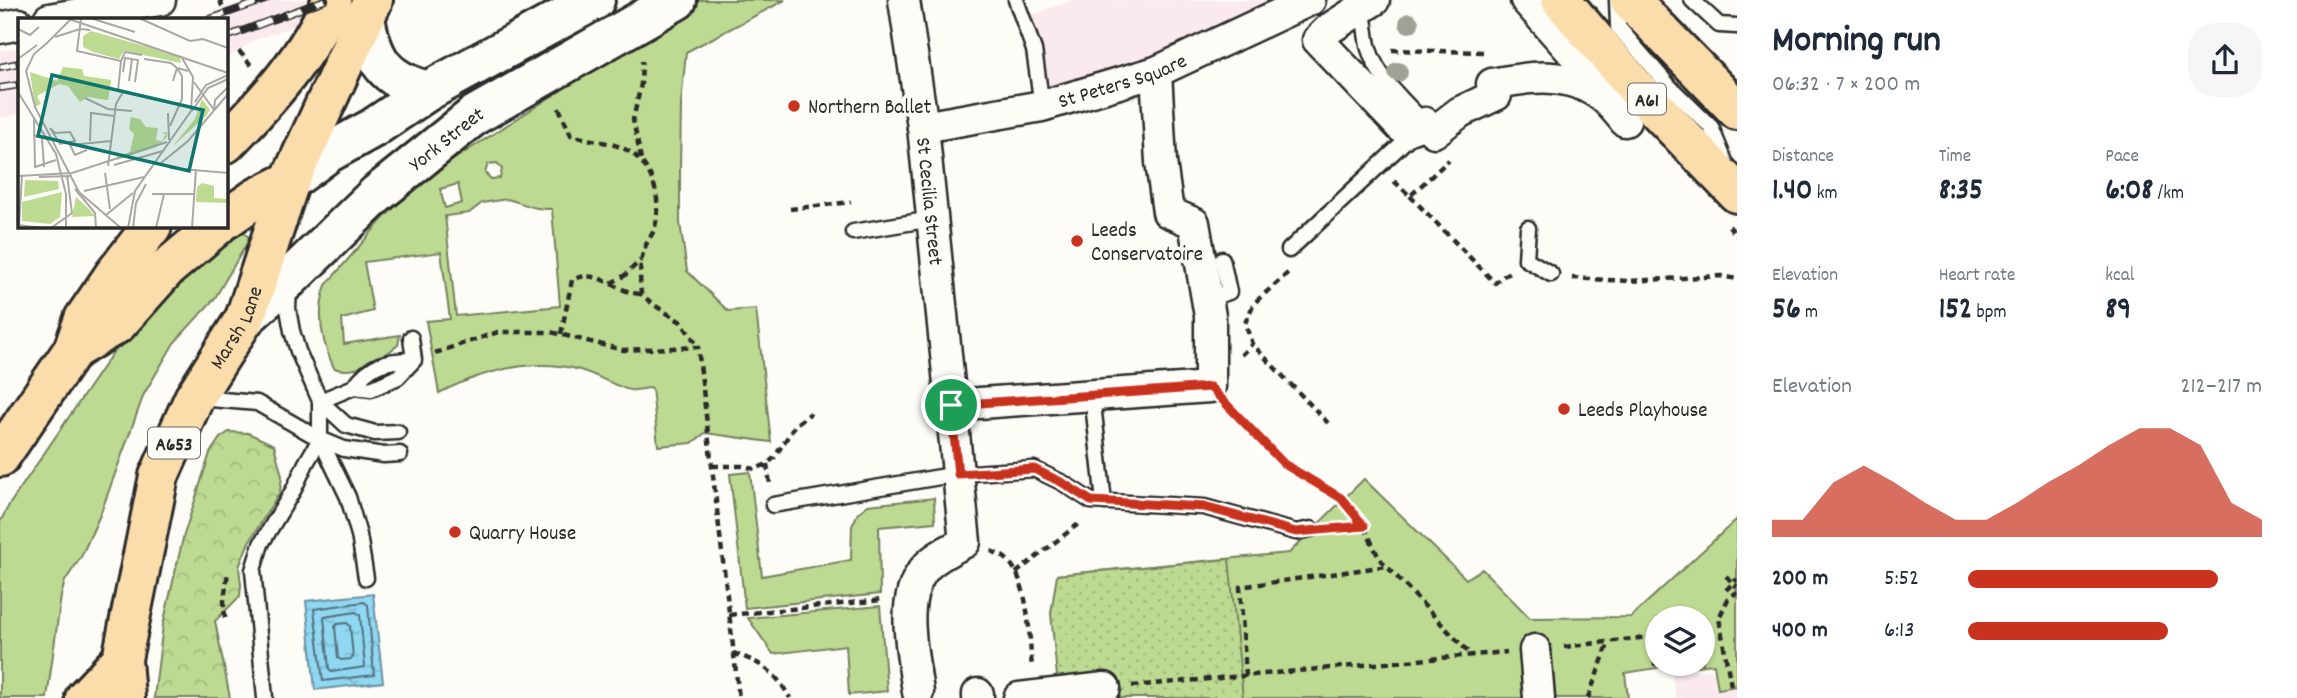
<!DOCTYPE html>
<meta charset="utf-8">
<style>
:root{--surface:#fff;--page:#f6f6f7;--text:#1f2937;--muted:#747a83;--accent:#c8321e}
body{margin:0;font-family:Dekko,sans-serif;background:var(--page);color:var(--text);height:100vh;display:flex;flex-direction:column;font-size:26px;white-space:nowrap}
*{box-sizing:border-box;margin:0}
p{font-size:23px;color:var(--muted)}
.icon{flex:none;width:38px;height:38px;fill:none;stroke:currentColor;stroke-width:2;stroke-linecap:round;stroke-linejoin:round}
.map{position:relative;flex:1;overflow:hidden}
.panel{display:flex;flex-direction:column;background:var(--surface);width:560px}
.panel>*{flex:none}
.fabs{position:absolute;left:1645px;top:606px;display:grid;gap:14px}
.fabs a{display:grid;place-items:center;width:70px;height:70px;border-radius:50%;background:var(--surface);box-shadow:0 2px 5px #0004;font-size:35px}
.pin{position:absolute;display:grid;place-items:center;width:60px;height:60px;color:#fff;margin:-30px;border:4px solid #fff;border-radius:50%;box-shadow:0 2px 7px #0007}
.round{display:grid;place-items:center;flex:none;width:74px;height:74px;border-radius:28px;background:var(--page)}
.overview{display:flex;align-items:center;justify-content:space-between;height:119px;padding:0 35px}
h1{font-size:38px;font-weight:700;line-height:52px}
.metrics{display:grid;grid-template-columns:repeat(3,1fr);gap:10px;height:119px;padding:7px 35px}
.metrics div{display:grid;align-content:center}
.metrics b{font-size:30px;font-weight:700}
.metrics small{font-size:19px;font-weight:400}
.metrics p{font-size:19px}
.chart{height:196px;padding:14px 35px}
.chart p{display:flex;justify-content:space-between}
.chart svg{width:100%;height:126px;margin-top:7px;fill:var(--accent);opacity:.7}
ul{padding:0 35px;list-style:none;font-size:23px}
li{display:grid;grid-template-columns:112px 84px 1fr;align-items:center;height:52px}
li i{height:18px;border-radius:9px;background:var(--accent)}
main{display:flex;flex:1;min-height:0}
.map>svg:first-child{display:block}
.built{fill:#fae9ed}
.green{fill:#bdda92;stroke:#74825e;stroke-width:2;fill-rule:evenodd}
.forest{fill:url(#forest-crowns);stroke:#74825e;stroke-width:2}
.garden{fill:url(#garden-dots);stroke:#74825e;stroke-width:2}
.water{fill:url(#water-ripples);stroke:#6892a2;stroke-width:2}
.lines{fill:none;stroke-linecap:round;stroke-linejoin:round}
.shore{stroke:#53707b;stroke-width:2}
.lane-casing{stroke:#2b2b2b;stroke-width:19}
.street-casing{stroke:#2b2b2b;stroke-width:35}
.secondary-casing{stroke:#2b2b2b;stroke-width:44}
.highway-casing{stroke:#2b2b2b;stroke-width:44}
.path{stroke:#2b2b2b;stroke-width:4.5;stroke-dasharray:7 5;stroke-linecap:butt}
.lane{stroke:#fdfcf7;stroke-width:14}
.street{stroke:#fdfcf7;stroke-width:30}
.secondary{stroke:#fdfcf7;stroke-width:38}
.highway{stroke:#fbddab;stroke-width:38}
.rail-casing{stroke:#2b2b2b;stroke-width:8}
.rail{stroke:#fdfcf7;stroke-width:5;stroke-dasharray:16;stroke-linecap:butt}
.tree{fill:#9ea195}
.route-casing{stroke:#fff;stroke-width:14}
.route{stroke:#c8321e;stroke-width:9}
.poi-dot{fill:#c8321e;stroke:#fdfcf7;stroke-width:2.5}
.labels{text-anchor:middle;stroke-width:7;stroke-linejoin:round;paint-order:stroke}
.shield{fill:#fdfcf7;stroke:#6a6a68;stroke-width:2}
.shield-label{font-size:19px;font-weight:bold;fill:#2b2b2b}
.street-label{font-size:21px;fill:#2b2b2b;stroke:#fdfcf7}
.poi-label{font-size:21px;fill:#2b2b2b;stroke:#fdfcf7;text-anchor:start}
.inset-road{fill:none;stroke:#a9a8a5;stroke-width:2}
.view{fill:#0f766e;fill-opacity:0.15;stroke:#0f766e;stroke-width:3.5}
.inset-edge{fill:none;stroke:#2b2b2b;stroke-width:3.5}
</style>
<main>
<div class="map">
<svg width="1737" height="698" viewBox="0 0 1737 698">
<defs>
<pattern id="forest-crowns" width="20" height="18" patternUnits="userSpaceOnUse" patternTransform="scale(1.75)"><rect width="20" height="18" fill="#bdda92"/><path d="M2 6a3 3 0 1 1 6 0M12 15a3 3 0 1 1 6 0" fill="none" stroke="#a3bb7e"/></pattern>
<pattern id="garden-dots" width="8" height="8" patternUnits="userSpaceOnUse" patternTransform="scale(1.75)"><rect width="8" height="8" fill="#bdda92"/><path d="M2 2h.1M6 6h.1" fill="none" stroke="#a3bb7e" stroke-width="1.8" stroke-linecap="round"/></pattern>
<pattern id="water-ripples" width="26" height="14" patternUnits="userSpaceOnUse" patternTransform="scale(1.75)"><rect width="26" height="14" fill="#90d7f2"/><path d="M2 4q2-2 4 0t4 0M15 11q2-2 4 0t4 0" fill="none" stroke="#7cb9d0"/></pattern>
</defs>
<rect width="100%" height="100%" fill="#fdfcf7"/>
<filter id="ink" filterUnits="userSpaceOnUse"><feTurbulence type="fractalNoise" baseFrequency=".0143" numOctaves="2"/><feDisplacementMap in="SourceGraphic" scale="14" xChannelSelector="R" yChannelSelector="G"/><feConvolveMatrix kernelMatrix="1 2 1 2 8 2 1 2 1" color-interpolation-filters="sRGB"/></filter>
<g filter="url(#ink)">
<path class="built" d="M 250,0 L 365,0 L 254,40 L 226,59 L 226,19 L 192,19 Z
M 1073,0 L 1283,0 L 1164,56 L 1056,92 L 1049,83 L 1029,16 Z
M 17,48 L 19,114 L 0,118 L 0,51 Z
M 1737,669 L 1737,698 L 1676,698 L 1671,672 Z"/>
<path class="green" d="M 682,0 L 785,0 L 686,52 L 681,104 L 680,170 L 680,223 L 687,271 L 728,311 L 756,309 L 771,442 L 705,433 L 692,443 L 658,446 L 652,388 C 645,388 637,391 630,390 C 619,388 595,374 580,370 C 532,357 481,372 439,393 L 426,321 L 450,319 L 441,252 L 364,262 L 373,311 L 342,319 L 344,344 L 400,335 L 398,345 C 382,358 355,376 334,368 C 321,341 316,314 326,285 L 380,222 L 420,181 L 560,91 L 647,20 ZM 497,163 L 502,169 L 500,178 L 491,179 L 485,173 L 488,164 ZM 458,184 L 462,203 L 445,208 L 440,189 ZM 507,199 C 527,204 529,209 552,209 L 560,306 L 456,316 L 445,216 L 469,213 L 482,203 Z
M 236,227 L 250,238 L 215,298 L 174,343 L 144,394 L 100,515 L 81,557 L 65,581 L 61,596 L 47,698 L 0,698 L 0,522 L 9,505 L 135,320 Z
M 750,472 L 762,576 L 851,560 L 852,526 L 858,513 L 868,505 L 934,498 L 935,522 L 879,527 L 880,594 L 745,608 L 730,474 Z
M 1364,479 L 1466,579 L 1482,569 L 1530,618 L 1631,617 L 1737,519 L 1737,686 L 1718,689 L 1714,664 L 1697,666 L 1696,663 L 1703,663 L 1703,618 L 1657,618 L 1657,663 L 1662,663 L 1663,667 L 1625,673 L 1628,698 L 1068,698 L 1057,575 L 1289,553 Z
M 880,606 L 887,691 L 849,695 L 846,645 L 773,654 L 748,618 Z"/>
<path class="forest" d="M 229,432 L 248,433 L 274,445 L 282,476 L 280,492 L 249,542 L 239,567 L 241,585 L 240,596 L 215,621 L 230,698 L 154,698 L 163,625 L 183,538 L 210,453 L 220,438 Z"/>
<path class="garden" d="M 1229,559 L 1243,698 L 1059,698 L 1051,613 L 1057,575 Z"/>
<path class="water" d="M 373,594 L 383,682 L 315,690 L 306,601 Z"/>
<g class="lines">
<path class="shore" d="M 364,602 L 368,605 L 374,675 L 323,681 L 314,609 Z
M 356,612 L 360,615 L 365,667 L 331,672 L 329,669 L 324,617 Z
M 347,623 L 350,626 L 353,657 L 351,659 L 341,660 L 338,658 L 335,627 L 337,624 Z"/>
<g class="lane-casing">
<path id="lane" d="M 1016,0 L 1034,50 L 1042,106
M 1617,0 L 1618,27 L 1670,87 L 1711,127 L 1726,164
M 1692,0 L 1719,25 L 1737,26
M 1361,7 C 1366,21 1365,35 1369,49 C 1377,77 1405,103 1425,123
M 1528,228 L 1526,259 L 1551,274
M 853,232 L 932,219
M 1289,250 L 1416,131
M 289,287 L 288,309 L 292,331 L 298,351 L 320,401 L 320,439 L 348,497 L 359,535 L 366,578
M 1207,299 L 1229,292 L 1222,259
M 411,338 L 414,360
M 354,387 C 370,364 386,360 414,360 L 398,377 L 371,389 L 354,387 L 320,401 L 346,425 L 375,433 L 398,432
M 1092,395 L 1104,502
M 199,398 L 257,403 L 320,439 L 344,449 L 384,455 L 400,454
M 773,505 L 958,474 L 1034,469 L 1063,483 L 1091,501 L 1204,507 L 1296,532 L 1311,529
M 265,698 L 253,570 L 261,544 L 294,489 L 306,463 L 320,439"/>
</g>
<g class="street-casing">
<g id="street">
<path id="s1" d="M 904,0 L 923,127 L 965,542 C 952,549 938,555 928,565 C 897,596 913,653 918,692"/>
<path d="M 1374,0 L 1329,29 L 1318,40 L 1401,127 L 1409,129 L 1425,123 L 1434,132 L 1460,112 L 1496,95 L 1492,84 C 1531,76 1569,71 1603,97 C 1611,103 1618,113 1625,121 L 1627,108 L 1618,91 L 1573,53 L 1526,0"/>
<path d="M 49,19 L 160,0"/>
<path d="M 0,28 L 19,24"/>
<path id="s2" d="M 923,127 L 1042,106 L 1156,72 L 1310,0"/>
<path d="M 951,405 L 1210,387 L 1210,316 L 1194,223 L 1168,212 L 1161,162 L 1156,72"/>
<path d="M 1535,650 L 1539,698"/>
<path d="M 978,694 L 978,698"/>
<path d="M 1019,698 L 1105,688"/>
</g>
</g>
<g class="secondary-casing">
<g id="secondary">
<path d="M 365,17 C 372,60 385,80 428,91"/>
<path d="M 290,181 L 328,153 L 373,128 L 428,91 L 595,0"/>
<path id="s3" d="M 245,318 L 290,278 L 377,194 L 475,115 L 677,0"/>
</g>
</g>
<g class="highway-casing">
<g id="highway">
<path d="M 1561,0 L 1637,89 L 1737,193"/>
<path d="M 1630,0 L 1737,110"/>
<path d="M 226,143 C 267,101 309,55 332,0"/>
<path d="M 226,219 L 256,198 L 290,181"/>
<path d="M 73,350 L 117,324 L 166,269 L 217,226"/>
<path d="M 0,457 L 73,350 L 84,319 L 114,275 L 152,226"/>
<path d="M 85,698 L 122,659"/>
<path id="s4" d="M 125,698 L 122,659 L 159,476 L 194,398 L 245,318 L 290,181 L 373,0"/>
</g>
</g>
<path class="path" d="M 220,0 L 223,9
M 1392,50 L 1488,52
M 239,51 L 252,66
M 559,108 L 571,135 C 587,140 605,141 620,147 C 652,159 664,199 654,230 C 651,237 646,243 644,250 C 639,265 640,279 641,294 L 654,305 L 681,322 L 698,346
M 641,159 L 633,120 L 641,84 L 642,61
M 1394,181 L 1410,196 L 1449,160
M 1410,196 L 1495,283 L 1509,272
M 790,209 L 851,202
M 1729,226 L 1737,236
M 1288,273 L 1254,303 L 1245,323 L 1252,344 L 1330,425
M 1572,278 L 1628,281 L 1721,276 L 1737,279
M 611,283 L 624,276 L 641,260
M 561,334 L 572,280 C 598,267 616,293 641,294
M 435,353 L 498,332 L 551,332 L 623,350 L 698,347 L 739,698
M 1241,355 L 1252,344
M 1232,408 L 1284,464 L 1341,498 L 1364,526 L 1379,558 L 1471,655
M 767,464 L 770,484
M 712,466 L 742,466 L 755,469 L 767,464 L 774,458 L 796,424 L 811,413
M 1333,528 L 1363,526
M 991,551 C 995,553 1002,555 1005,558 C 1030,578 1029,638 1032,668
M 1016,573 L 1077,525 L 1080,520
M 1726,576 L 1737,587
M 1726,590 L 1737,579
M 729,615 L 882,600
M 225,618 L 224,600 L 228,572
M 1651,637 L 1655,664 L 1667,663
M 1564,647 L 1657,636
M 733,653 C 762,663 775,671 790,698
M 1246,676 L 1240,587 L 1387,566
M 1132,686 L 1507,652
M 1731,686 L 1719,618 L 1728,599 L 1737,592
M 1588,698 L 1609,642"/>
<use href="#lane" class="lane"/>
<use href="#street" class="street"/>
<use href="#secondary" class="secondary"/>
<use href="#highway" class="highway"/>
<g class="rail-casing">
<path id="rail" d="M 210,19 L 265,0
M 226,37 L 325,0
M 0,67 L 19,63
M 0,88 L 19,85"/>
</g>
<use href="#rail" class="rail"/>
</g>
<g class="tree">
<circle cx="1409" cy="23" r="10"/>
<circle cx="1398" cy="72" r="10"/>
</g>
</g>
<g class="lines" filter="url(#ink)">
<g class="route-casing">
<path id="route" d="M 1210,387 L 1284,464 L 1341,498 L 1364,526 L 1296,532 L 1204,507 L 1091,501 L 1063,483 L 1034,469 L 958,474 L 951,405 Z"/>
</g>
<use href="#route" class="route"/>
</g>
<g class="poi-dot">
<circle cx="794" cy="106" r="7"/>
<circle cx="1077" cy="241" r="7"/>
<circle cx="1564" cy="409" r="7"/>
<circle cx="455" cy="532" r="7"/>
</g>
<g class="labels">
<g class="shield">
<rect x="1628" y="83.5" width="38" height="31" rx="5"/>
<rect x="148" y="427.5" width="52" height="31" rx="5"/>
</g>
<g class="shield-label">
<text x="1647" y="106">A61</text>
<text x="174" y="450">A653</text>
</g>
<g class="street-label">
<text dy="7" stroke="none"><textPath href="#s2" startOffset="205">St Peters Square</textPath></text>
<text dy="7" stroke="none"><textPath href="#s3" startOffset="270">York Street</textPath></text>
<text dy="7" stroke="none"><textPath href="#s1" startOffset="203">St Cecilia Street</textPath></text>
<text dy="7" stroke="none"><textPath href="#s4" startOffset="394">Marsh Lane</textPath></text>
</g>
<g class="poi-label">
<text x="808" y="113">Northern Ballet</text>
<text x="1091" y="236">Leeds<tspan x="1091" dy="24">Conservatoire</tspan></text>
<text x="1578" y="416">Leeds Playhouse</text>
<text x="469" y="539">Quarry House</text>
</g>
</g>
<g transform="translate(18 18)">
<rect width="210" height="210" fill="#fdfcf7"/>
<path d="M 45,49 L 64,51 L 66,58 L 93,62 L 90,82 L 70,79 L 62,84 L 50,68 L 41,66 L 19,78 L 23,86 L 17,89 L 12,54 L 39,63 ZM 184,81 L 192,92 L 188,98 L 155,128 L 177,101 ZM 113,99 L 122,101 L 128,109 L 140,110 L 138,122 L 144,123 L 148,116 L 143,115 L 149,114 L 149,119 L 138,129 L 99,142 L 99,138 L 112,134 L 116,116 L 111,111 ZM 7,162 L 40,163 L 41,171 L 6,179 ZM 184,165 L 196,168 L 196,180 L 210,181 L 210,185 L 178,184 L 179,169 ZM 44,174 L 42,199 L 32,206 L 4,203 L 4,184 ZM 58,179 L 70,190 L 77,198 L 54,199 Z" fill="#bdda92"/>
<path d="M 73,13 L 162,38 L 163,45 L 106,33 L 101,41 L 75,34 L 65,29 L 65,18 Z" fill="#bdda92"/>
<path d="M 78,60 L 93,62 L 90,82 L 75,80 Z" fill="#bdda92"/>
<path class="inset-road" d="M 48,0 L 210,55M 63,0 L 59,33 L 103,43 L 100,73M 72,0 L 117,14M 121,0 L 172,23 L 185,21 L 210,30M 0,11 L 12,17 L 21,9M 37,19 L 62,11 L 72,12M 29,25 L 16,36 L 8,53 L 17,89 L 61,174 L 103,210M 28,26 L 54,0M 0,41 L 19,27M 126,41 L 153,45 L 159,50 L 155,63M 103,43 L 107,34 L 124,37M 105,54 L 107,40 L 120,42 L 117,64M 111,63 L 114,41M 176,64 L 196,92M 0,74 L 38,136 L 48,176 L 48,210M 67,80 L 90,91 L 114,93M 177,84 L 188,67 L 210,57M 196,92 L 197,82 L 210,69M 174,93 L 190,70 L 210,61M 150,95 L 151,122M 16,101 L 17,149 L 38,142M 152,108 L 164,81 L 164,58 L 159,50 L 170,53M 32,110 L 37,115 L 52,114 L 57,123 L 42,126 ZM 15,117 L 24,120 L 26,149M 72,123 L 73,95 L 96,98M 52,127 L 93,123M 52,127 L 57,137 L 69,132M 143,145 L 170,123 L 210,76M 96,147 L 145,133M 90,148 L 98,86 L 105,74M 152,150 L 210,155M 87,155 L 92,191M 0,158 L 54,155 L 149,124M 21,159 L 54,158M 57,171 L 77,195 L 78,210M 66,173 L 126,159M 134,176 L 176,176M 88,197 L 115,175M 0,207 L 25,210M 1,207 L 4,158M 33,210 L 54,195 L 49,157M 110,210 L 117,173 L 173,93 L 175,59 L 163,38M 115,210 L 118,185 L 128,166M 138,210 L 146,176M 174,210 L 178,151"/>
<path class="view" d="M 34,57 L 185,92 L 171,153 L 20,118 Z"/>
<rect width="210" height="210" class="inset-edge"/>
</g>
</svg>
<div class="fabs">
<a><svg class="icon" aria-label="layers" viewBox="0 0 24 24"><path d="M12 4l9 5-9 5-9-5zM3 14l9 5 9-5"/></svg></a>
</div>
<div class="pin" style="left:951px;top:405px;background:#1e9e55"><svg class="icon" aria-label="arrive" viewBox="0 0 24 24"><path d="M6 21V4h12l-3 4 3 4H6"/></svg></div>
</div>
<section class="panel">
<div class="overview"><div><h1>Morning run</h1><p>06:32 · 7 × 200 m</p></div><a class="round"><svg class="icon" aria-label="share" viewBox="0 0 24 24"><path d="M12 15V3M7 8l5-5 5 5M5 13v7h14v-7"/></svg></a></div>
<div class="metrics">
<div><p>Distance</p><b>1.40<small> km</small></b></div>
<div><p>Time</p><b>8:35</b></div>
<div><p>Pace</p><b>6:08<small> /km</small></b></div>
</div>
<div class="metrics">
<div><p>Elevation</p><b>56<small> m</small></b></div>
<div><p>Heart rate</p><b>152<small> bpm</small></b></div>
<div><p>kcal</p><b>89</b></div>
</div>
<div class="chart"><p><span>Elevation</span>212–217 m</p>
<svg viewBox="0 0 160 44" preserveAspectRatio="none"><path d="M0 44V38L10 38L20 25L30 19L40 25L50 32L60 38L70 38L80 32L90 25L100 19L110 12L120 6L130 6L140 12L150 32L160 38V44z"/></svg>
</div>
<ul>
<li><b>200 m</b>5:52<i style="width:85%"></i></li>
<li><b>400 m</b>6:13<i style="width:68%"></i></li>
</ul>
</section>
</main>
